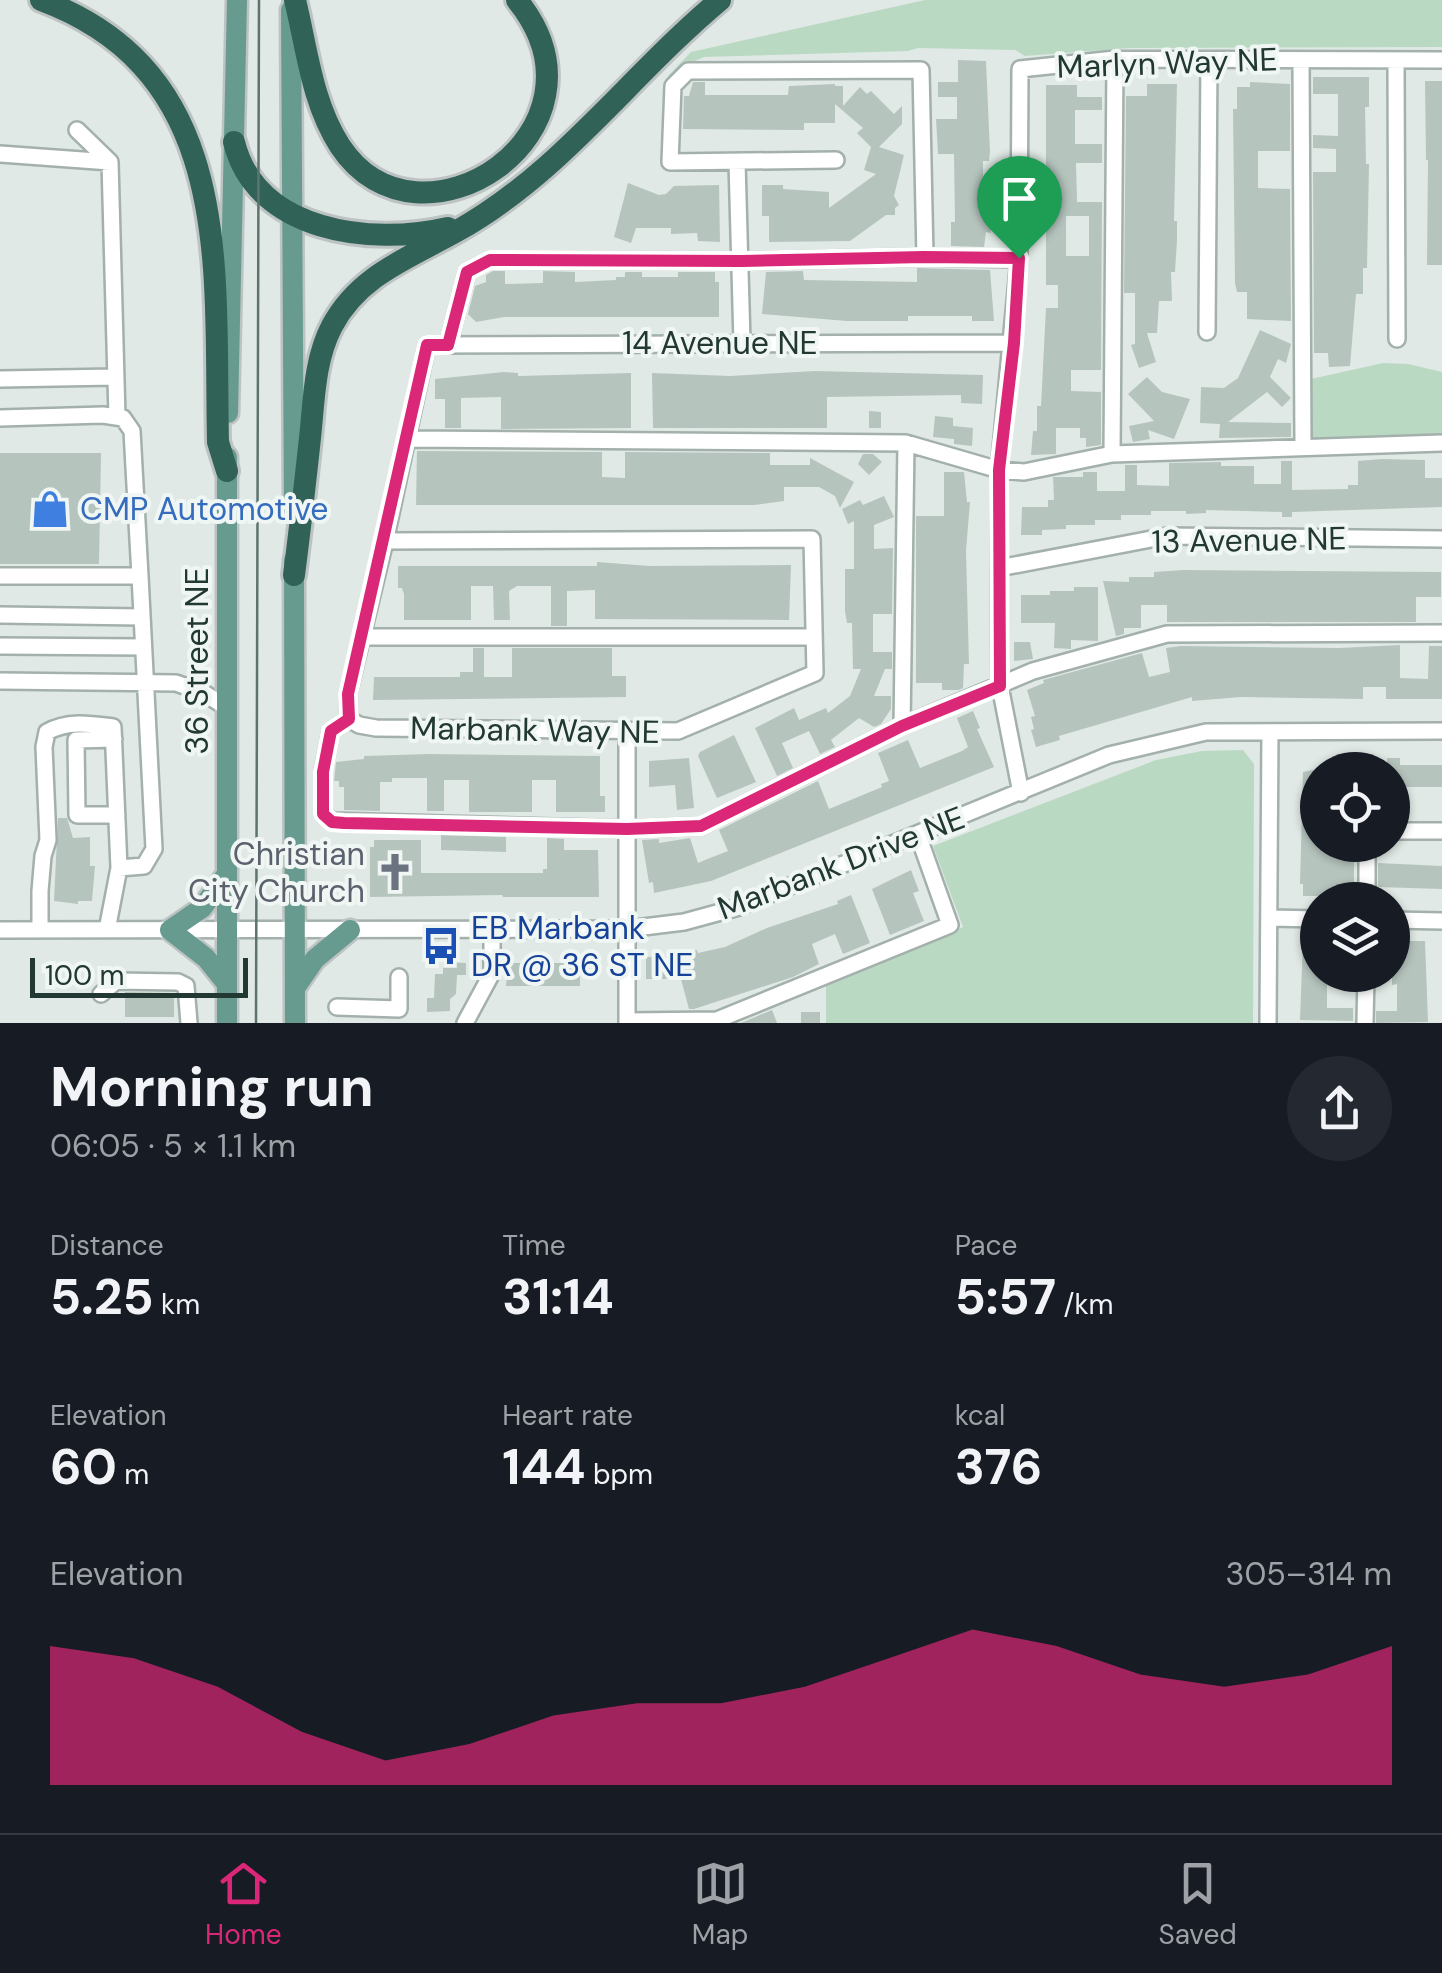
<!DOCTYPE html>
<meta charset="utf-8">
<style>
:root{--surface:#171b24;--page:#242831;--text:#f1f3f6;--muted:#9ea1a6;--line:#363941;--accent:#db2777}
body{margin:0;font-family:"DM Sans",sans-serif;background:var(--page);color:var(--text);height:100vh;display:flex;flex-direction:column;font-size:38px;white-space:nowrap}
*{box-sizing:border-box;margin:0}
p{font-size:32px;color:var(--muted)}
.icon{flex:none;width:55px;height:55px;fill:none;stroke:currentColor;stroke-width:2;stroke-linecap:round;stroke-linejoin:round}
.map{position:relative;height:1023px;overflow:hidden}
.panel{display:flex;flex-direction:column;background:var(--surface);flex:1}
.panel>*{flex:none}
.fabs{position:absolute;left:1300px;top:752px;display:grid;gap:20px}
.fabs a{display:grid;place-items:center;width:110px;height:110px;border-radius:50%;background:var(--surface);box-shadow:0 2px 8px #0004;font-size:50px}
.scale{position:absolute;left:30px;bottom:25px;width:218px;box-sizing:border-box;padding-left:10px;border:5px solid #223833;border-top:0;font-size:28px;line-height:35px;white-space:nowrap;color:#223833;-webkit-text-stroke:8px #f0f6f3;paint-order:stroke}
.pin{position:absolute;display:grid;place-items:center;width:85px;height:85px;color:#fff;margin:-102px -42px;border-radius:50% 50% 50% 0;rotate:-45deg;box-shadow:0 0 10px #0007}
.pin .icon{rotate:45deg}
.round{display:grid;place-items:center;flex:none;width:105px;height:105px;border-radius:52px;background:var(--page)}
.summary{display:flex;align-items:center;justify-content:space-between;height:170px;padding:0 50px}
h1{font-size:55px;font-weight:700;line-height:75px}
.figures{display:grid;grid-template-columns:repeat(3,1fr);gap:15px;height:170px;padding:10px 50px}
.figures div{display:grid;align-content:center}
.figures b{font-size:50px;font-weight:700}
.figures small{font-size:28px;font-weight:400}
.figures p{font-size:28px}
.chart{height:280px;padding:20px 50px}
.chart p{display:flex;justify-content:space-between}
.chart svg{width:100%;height:180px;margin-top:10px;fill:var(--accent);opacity:.7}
.tabs{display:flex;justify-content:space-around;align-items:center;height:140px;border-top:2px solid var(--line);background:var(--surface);font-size:28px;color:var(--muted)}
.tabs a{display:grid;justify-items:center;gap:5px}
.tabs .on{color:var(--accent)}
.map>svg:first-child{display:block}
.green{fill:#bad9c3}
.building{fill:#b6c4be;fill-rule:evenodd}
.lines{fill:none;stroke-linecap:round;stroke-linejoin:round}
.minor-casing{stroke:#a3b0ac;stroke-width:20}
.major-casing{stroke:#bdc3c2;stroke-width:25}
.highway-casing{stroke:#bdc3c2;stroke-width:28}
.minor{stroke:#fff;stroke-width:15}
.major{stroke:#689b8f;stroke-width:20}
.highway{stroke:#316258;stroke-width:22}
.tram{stroke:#5d746e;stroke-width:2.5}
.route-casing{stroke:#fff;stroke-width:20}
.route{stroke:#db2777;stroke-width:12}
.labels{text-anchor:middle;stroke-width:8;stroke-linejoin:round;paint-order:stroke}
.street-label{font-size:32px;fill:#223833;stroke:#f0f6f3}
.shop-label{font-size:32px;fill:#366cbe;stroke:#f0f6f3;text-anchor:start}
.worship-label{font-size:32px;fill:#5b616d;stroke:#f0f6f3;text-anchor:end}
.transit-label{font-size:32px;fill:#164399;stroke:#f0f6f3;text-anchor:start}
</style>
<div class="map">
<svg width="1442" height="1023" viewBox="0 0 1442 1023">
<rect width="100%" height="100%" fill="#e0e9e5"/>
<path class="green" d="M 925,0 L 1442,0 L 1442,47 L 1130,48 L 1025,56 L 1015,50 L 918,48 L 908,51 L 704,57 L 682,66 L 671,79 L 668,76 L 691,52 Z
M 1383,363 L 1408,364 L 1442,372 L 1442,443 L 1303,447 L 1302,381 Z
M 1243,750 L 1254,764 L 1253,1023 L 826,1023 L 826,984 L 963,927 L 933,846 L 1156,760 L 1202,751 Z"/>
<path class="building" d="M 958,60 L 986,61 L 990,152 L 989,161 L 983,161 L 983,191 L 989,191 L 991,233 L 986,232 L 984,247 L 951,246 L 951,222 L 955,222 L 954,154 L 938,154 L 936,119 L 957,119 L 957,97 L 938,97 L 938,82 L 958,82 Z
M 1313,77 L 1369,77 L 1369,107 L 1365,107 L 1366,164 L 1369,164 L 1367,268 L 1363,268 L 1363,294 L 1356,294 L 1350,366 L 1329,367 L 1328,353 L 1314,353 L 1313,172 L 1336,172 L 1336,149 L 1313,148 L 1313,135 L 1338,136 L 1338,94 L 1313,94 Z
M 1425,81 L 1442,81 L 1442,265 L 1427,265 L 1428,160 L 1426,160 Z
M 693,82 L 705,82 L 705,95 L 788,95 L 789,86 L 835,84 L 835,86 L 843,86 L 843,106 L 860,87 L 867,94 L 871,91 L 894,114 L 902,106 L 902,124 L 879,147 L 904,155 L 894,196 L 899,205 L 895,208 L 895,215 L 886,215 L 850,241 L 769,242 L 769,216 L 762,216 L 762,185 L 783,185 L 783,189 L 829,192 L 829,208 L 876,174 L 864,170 L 871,147 L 857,133 L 863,128 L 835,104 L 835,123 L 804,123 L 804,130 L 683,129 L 684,96 L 689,96 Z
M 1250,82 L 1290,84 L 1290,151 L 1258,151 L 1258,188 L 1290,189 L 1291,321 L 1247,319 L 1247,292 L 1237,292 L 1235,283 L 1233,109 L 1237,109 L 1237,87 L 1250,87 Z
M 1147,84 L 1177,84 L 1174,221 L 1177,221 L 1177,240 L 1175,272 L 1171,272 L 1172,301 L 1159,301 L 1157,333 L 1147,333 L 1156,362 L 1139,368 L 1131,345 L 1135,344 L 1135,293 L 1124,293 L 1126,96 L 1147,96 Z
M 1046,85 L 1077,85 L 1077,97 L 1102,97 L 1102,110 L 1075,110 L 1075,144 L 1102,144 L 1102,163 L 1076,163 L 1077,202 L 1102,202 L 1101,370 L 1071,370 L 1071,391 L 1101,392 L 1101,445 L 1086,447 L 1086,438 L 1080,438 L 1080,428 L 1056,428 L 1056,454 L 1031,455 L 1033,431 L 1037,431 L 1037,406 L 1041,406 L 1046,308 L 1058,308 L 1058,285 L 1046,285 L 1046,202 L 1057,202 L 1057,179 L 1046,179 ZM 1066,216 L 1089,216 L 1089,256 L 1066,256 Z
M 628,183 L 659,195 L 666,194 L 674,186 L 719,185 L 720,242 L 698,241 L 697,233 L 671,234 L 671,228 L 636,228 L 631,243 L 614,237 Z
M 917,268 L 990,270 L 994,321 L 972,321 L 972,316 L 908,316 L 908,321 L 847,321 L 762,314 L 766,272 L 803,271 L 804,280 L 917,282 Z
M 493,271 L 505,271 L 505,284 L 543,283 L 543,271 L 575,272 L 575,282 L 616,280 L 616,277 L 625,277 L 625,272 L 642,272 L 642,277 L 678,277 L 678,272 L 715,272 L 715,282 L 719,282 L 719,317 L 504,317 L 476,322 L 468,314 L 475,286 L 486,282 L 486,275 Z
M 1260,330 L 1291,344 L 1286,363 L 1278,359 L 1270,377 L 1291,398 L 1282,407 L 1267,392 L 1228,422 L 1291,423 L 1291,437 L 1219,438 L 1220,424 L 1200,423 L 1201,387 L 1224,388 L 1238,378 Z
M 815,371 L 983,375 L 982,404 L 961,403 L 961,395 L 827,397 L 827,428 L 653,428 L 652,373 L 730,376 Z
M 504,372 L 518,373 L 518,376 L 631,373 L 631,428 L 501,429 L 501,397 L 461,398 L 461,428 L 445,428 L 445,399 L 435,399 L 435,379 Z
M 1147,377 L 1162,392 L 1190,399 L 1174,439 L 1148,430 L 1150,439 L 1133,442 L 1129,426 L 1154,421 L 1128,394 Z
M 869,411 L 881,412 L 881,428 L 869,428 Z
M 935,416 L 953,418 L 953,426 L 973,428 L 972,446 L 954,444 L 954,439 L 933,437 Z
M 417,451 L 602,452 L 602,477 L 625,478 L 625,452 L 770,453 L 770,465 L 810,465 L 810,458 L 854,482 L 840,508 L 835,496 L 819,487 L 784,487 L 784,501 L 754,505 L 416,505 Z
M 0,453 L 101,453 L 99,564 L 0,564 Z
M 863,454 L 873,454 L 882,462 L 869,475 L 858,464 Z
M 1382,459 L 1425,460 L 1425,478 L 1442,478 L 1442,507 L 1292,512 L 1292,517 L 1282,517 L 1282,512 L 1206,510 L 1206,513 L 1186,514 L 1186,511 L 1151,511 L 1151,515 L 1121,515 L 1121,520 L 1095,520 L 1095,525 L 1066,525 L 1066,529 L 1042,530 L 1042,535 L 1021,535 L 1022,507 L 1048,507 L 1048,500 L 1054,500 L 1053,477 L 1083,477 L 1083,472 L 1097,472 L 1097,491 L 1125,491 L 1125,465 L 1137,465 L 1137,485 L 1169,486 L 1169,463 L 1221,462 L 1221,466 L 1254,466 L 1254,484 L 1281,484 L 1281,461 L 1292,461 L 1292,490 L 1348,489 L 1348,485 L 1358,485 L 1358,461 Z
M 944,472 L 964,472 L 967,502 L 970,502 L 966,551 L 969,664 L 964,664 L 963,688 L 959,690 L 942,690 L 942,683 L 916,683 L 916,516 L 944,516 Z
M 884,496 L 894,517 L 874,525 L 874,549 L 893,548 L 892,614 L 873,614 L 873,652 L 892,652 L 892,669 L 885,669 L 874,696 L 891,696 L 891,709 L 881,724 L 874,727 L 859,718 L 831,740 L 835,747 L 820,754 L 809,731 L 782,743 L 793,768 L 777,776 L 755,728 L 794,708 L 799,720 L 826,708 L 828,713 L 850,696 L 861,669 L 853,669 L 852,623 L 847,623 L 845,611 L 845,569 L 854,569 L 854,521 L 848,524 L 842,509 L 860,500 L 863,505 Z
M 597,562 L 650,566 L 791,565 L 789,620 L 595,619 L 595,590 L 567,591 L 567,626 L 551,626 L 551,586 L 517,586 L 509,591 L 510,620 L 494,620 L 493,586 L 471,586 L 471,620 L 404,620 L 404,594 L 402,588 L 398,588 L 398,566 L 597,566 Z
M 1183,570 L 1441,572 L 1441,597 L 1416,597 L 1416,622 L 1167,622 L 1167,605 L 1141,605 L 1141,628 L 1124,628 L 1124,634 L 1116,636 L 1103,581 L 1129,582 L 1129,577 L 1154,577 L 1154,572 Z
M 1074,587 L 1098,587 L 1098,641 L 1071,640 L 1071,649 L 1054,648 L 1055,623 L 1021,623 L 1021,595 L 1050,595 L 1050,591 L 1074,591 Z
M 1014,642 L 1030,642 L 1033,659 L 1014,661 Z
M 1400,645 L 1400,678 L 1428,679 L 1429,646 L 1442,646 L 1442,699 L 1386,699 L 1386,687 L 1363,687 L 1363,699 L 1241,697 L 1192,701 L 1192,697 L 1059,736 L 1060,740 L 1036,747 L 1031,730 L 1034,729 L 1031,717 L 1035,716 L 1027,690 L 1044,683 L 1043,680 L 1142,653 L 1149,677 L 1170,672 L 1166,648 L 1181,646 L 1339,648 Z
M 473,648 L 484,648 L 484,677 L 512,677 L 512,648 L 612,648 L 612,676 L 626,676 L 626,697 L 373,700 L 374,677 L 460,677 L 460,672 L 473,672 Z
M 973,711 L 980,728 L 977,729 L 994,767 L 711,881 L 654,893 L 653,882 L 649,883 L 642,840 L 659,839 L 659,843 L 690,838 L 698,863 L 710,858 L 728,851 L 719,830 L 818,781 L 829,809 L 882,787 L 881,784 L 889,781 L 878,753 L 908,740 L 920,768 L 962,751 L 968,747 L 957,718 Z
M 734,735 L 756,782 L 717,798 L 698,756 L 700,752 Z
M 429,754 L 600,756 L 600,796 L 605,796 L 605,812 L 556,812 L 556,780 L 532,780 L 532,812 L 469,812 L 469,780 L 444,780 L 444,811 L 427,811 L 427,778 L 392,778 L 392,782 L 380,782 L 380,811 L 344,810 L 344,787 L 339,787 L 339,781 L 334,781 L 336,762 L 364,759 L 364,756 Z
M 689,758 L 694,808 L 677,810 L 675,785 L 649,787 L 649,761 Z
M 1387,758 L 1400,758 L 1400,765 L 1442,765 L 1442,787 L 1392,787 L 1392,770 L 1387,770 Z
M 1318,769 L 1318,845 L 1354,845 L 1354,891 L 1333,891 L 1333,896 L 1303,896 L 1303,884 L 1300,884 L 1303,772 Z
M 58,818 L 67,818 L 73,838 L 90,837 L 90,866 L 95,866 L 92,901 L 78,901 L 78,904 L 54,901 Z
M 441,835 L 506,837 L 506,852 L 441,850 Z
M 547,838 L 564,839 L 564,850 L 598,850 L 599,897 L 503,897 L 502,895 L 370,897 L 370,847 L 374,847 L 374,840 L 421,840 L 421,873 L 543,873 L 543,869 L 547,869 Z
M 1378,863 L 1442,866 L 1442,889 L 1378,887 Z
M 911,870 L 919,891 L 913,893 L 924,921 L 890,935 L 872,889 Z
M 851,895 L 870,943 L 843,954 L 835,934 L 812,944 L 819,964 L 793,977 L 694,1009 L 689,1009 L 681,979 L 646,979 L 646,957 L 672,956 L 697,950 L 698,953 L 725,947 L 767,928 L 838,904 L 837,901 Z
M 1396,941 L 1425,941 L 1428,1022 L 1376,1023 L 1376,1011 L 1397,1011 L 1397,984 L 1392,985 L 1392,943 Z
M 1303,942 L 1318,942 L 1318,975 L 1327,975 L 1327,1008 L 1353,1008 L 1353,1021 L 1300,1020 Z
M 443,962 L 466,963 L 466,975 L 457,975 L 456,994 L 450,999 L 450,1011 L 427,1012 L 427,998 L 434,998 L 435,974 L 443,974 Z
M 508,963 L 580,963 L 580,986 L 506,986 Z
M 125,992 L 174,993 L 174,1017 L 125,1017 Z
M 772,1010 L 777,1023 L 741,1023 Z
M 801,1012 L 820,1012 L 820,1023 L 801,1023 Z"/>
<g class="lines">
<g class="minor-casing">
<path id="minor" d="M 1115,59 L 1112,454 L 1442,443
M 1301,60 L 1303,447
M 1396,60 L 1397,339
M 77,130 L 110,162
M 0,154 L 110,162 L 117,417
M 737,162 L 742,342
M 925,257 L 1019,259
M 1207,332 L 1209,60
M 448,345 L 467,272 L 490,260 L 742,261 L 925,257 L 921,70 L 688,71 L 673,86 L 670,162 L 836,160
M 0,379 L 115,377
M 0,418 L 103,415 L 123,418 L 132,431 L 140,576
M 406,439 L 906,443 L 999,470 L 1024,472 L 1112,454
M 999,568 L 1167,536 L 1442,539
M 0,576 L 140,576 L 154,849 L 144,866 L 119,868 L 107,930
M 0,615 L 141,617
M 363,637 L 814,637
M 0,646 L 143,647
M 0,681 L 176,683 L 204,693 L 227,708
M 349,719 L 359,725 L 376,728 L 678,731 L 815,673 L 812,539 L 385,541
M 349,719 L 331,731 L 323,771 L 323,814 L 332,821 L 627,829 L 701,826 L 902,726 L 906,443
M 349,719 L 348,694 L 385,541 L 427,345 L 1013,343
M 902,726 L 1033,671 L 1167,634 L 1442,633
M 114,739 L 76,740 L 77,815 L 117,815
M 1021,793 L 1000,686 L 999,568 L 999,470 L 1019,259 L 1020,69 L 1115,59 L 1442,60
M 1392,831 L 1442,831
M 1367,900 L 1367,845
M 1270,918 L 1318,919
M 1392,920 L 1442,921
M 0,930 L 627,929 L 684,922 L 739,907 L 1109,755 L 1206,732 L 1442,731
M 40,930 L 40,891 L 43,856 L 48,840 L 44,747 L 47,732 C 68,720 91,724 113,727 L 119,868
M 101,994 L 116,981 L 178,982 L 186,986 L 189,1023
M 337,1007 L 399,1009 L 399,977
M 627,1021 L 717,1020 L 950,925 L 918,835
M 465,1023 L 492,973 L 492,929
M 627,1023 L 627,731
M 1268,1023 L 1270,732
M 1365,1023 L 1366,975"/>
</g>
<g class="major-casing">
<path id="major" d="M 291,10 L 294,511
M 228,413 L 237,0
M 227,457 L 227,1023
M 294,560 L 295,1023
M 227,874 L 202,908 L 170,930 L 206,958 L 227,984
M 295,988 L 315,959 L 350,930"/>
</g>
<g class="highway-casing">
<path id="highway" d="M 41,0 C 237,73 214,270 218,442 L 227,471
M 295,0 C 307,49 312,103 340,146 C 419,266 623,131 517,0
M 234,142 C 256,232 371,246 448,228
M 294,575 C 300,529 305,484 310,438 C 314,402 314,360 332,326 C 359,275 409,258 457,231 C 561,173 629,76 720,0"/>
</g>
<use href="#minor" class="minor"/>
<use href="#major" class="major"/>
<use href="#highway" class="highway"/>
<path class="tram" d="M 256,1023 L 259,0"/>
</g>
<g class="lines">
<g class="route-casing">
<path id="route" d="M 924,257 L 1019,258 L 1014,343 L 999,470 L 1000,686 L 902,726 L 701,826 L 627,829 L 344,823 L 332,822 L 323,814 L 323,772 L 331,731 L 349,719 L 348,694 L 427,345 L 448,345 L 467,272 L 490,260 L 742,261 Z"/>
</g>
<use href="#route" class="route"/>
</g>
<defs>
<g id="shop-bare" transform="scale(3)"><path d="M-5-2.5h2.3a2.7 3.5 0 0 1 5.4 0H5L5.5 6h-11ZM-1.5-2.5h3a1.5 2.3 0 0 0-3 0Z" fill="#3f7fe0" stroke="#f0f6f3" stroke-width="2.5" paint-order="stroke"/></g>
<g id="church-bare" transform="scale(3)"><path d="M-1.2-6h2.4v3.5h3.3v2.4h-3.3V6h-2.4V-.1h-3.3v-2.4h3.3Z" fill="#6b7280" stroke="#f0f6f3" stroke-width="2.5" paint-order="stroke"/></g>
<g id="bus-bare" transform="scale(3)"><path d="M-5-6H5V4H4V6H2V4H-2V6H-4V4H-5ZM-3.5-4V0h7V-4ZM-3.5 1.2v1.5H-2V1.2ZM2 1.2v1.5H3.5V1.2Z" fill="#1a4fb4" stroke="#f0f6f3" stroke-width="2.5" paint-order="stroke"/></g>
</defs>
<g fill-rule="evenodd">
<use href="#shop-bare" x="50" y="509"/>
<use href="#church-bare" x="395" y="872"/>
<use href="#bus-bare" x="441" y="946"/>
</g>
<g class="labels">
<g class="street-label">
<text transform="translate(1167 63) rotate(-2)" y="11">Marlyn Way NE</text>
<text x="720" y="354">14 Avenue NE</text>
<text transform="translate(1249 540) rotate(-1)" y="11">13 Avenue NE</text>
<text transform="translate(197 661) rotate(-90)" y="11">36 Street NE</text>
<text transform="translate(535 730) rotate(1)" y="11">Marbank Way NE</text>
<text transform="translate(841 863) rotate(-21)" y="11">Marbank Drive NE</text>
</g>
<g class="shop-label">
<text x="80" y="520">CMP Automotive</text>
</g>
<g class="worship-label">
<text x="365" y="865">Christian<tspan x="365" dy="37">City Church</tspan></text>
</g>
<g class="transit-label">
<text x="471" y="939">EB Marbank<tspan x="471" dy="37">DR @ 36 ST NE</tspan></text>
</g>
</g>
</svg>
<div class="fabs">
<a><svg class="icon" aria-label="locate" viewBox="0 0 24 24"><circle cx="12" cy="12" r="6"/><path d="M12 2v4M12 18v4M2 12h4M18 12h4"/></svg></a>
<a><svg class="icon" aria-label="layers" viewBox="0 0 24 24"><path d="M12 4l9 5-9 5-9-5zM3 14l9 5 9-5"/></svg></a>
</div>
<div class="scale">100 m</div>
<div class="pin" style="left:1019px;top:258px;background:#1e9e55"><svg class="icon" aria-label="arrive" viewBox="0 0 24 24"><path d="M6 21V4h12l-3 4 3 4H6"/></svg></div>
</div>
<section class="panel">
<div class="summary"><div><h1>Morning run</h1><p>06:05 · 5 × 1.1 km</p></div><a class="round"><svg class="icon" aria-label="share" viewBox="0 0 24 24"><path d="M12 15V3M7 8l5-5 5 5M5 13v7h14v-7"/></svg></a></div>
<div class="figures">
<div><p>Distance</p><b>5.25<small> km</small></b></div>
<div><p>Time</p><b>31:14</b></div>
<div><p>Pace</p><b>5:57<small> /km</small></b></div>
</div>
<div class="figures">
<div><p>Elevation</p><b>60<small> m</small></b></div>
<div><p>Heart rate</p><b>144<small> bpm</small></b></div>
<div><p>kcal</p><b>376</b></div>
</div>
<div class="chart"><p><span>Elevation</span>305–314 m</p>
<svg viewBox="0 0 160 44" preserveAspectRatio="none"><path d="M0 44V10L10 13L20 20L30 31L40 38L50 34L60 27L70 24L80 24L90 20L100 13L110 6L120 10L130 17L140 20L150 17L160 10V44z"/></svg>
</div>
</section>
<nav class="tabs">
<a class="on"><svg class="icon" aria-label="home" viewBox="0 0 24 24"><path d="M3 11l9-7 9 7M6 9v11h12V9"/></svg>Home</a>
<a><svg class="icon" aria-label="map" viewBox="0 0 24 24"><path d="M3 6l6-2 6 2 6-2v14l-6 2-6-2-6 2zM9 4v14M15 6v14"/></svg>Map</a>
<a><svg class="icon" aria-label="saved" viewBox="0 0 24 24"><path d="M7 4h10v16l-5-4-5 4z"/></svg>Saved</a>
</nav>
